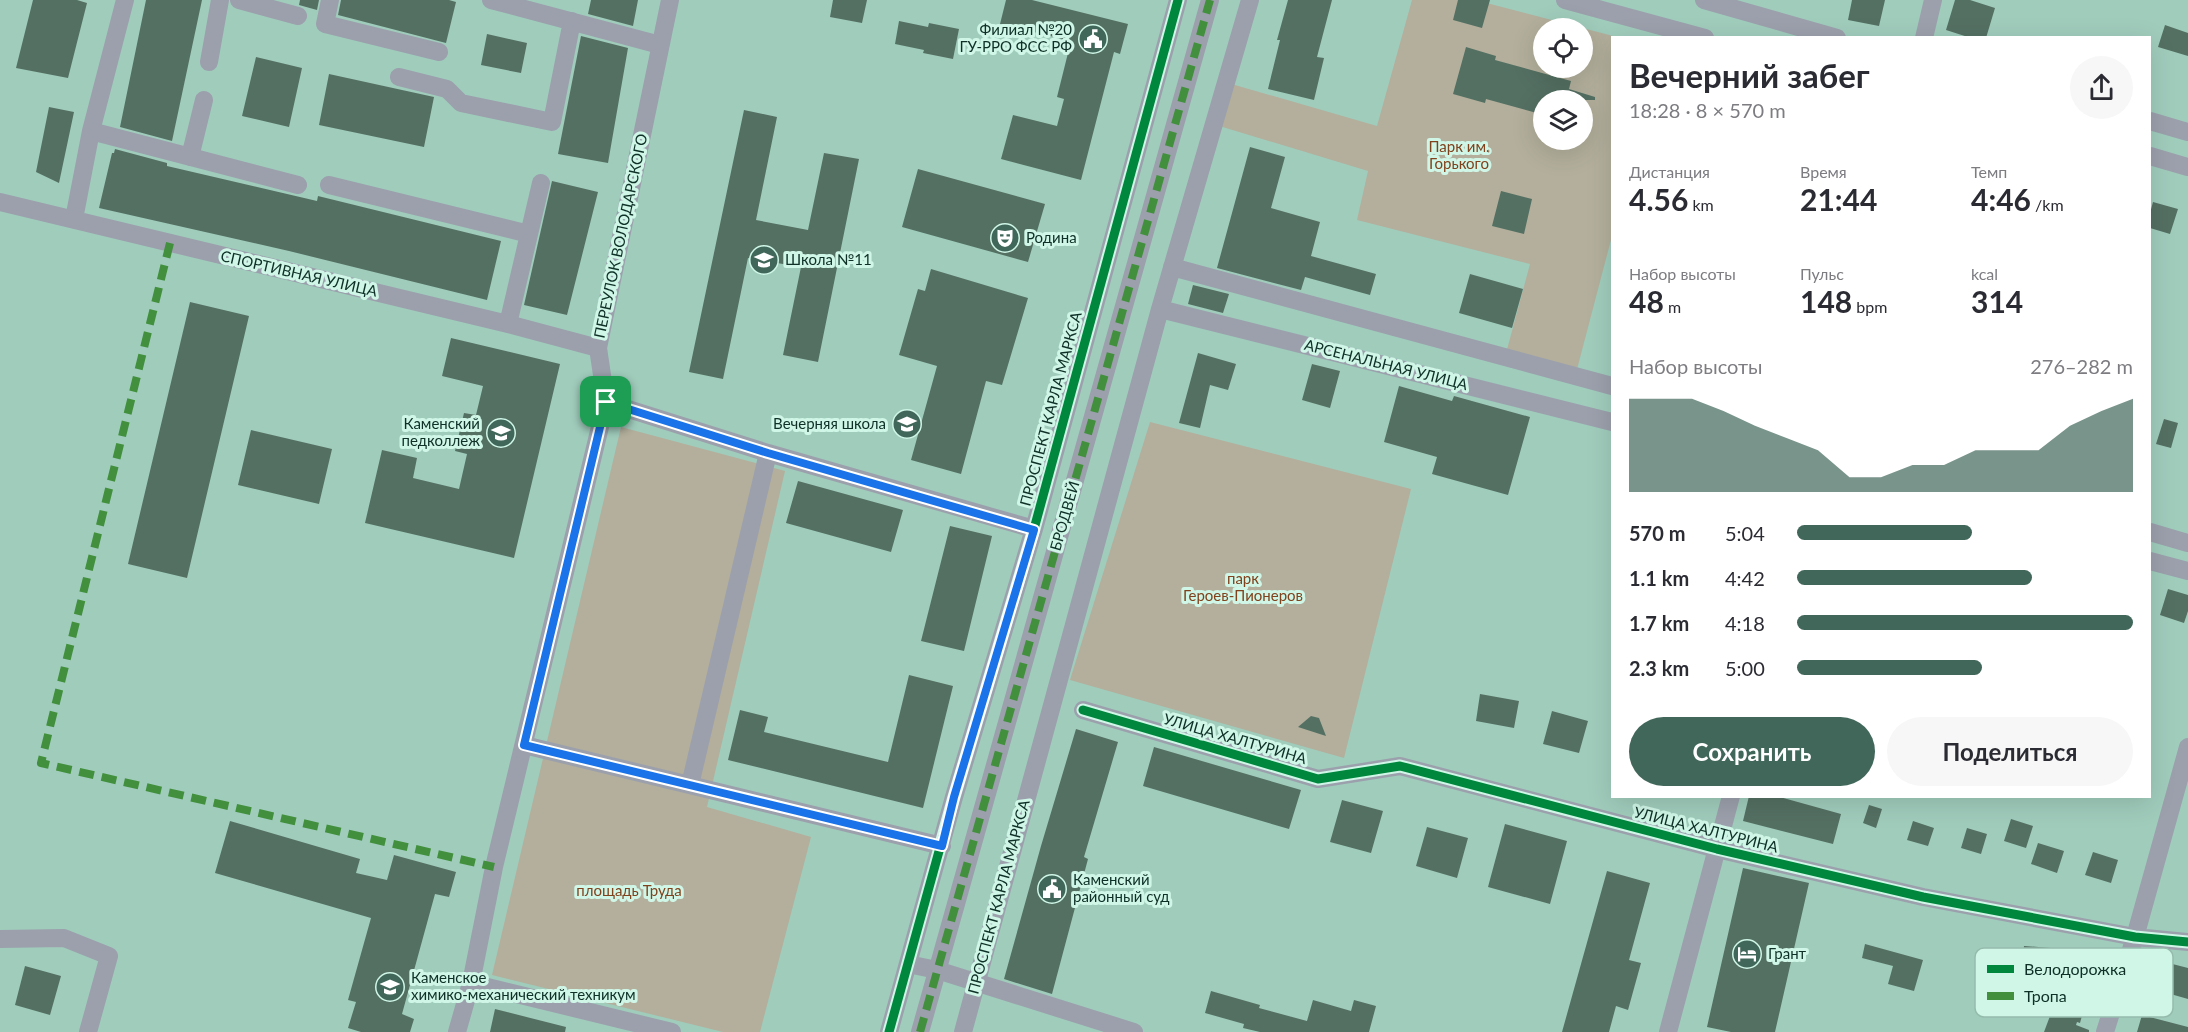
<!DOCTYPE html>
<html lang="ru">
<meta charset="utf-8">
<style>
:root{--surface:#fff;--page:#f7f7f7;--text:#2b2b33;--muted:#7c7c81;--accent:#41675a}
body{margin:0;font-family:Lato,sans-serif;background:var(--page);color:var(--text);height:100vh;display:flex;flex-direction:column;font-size:22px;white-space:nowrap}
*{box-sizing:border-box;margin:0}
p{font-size:20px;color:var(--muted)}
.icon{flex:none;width:33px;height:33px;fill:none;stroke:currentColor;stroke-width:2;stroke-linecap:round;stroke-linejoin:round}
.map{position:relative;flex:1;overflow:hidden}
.details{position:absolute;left:1611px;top:36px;width:540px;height:762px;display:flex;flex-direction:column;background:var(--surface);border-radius:0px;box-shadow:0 6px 24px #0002}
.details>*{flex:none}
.controls{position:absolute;left:1533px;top:18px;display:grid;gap:12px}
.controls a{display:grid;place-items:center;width:60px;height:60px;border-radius:50%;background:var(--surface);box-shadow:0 6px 24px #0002;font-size:30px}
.pin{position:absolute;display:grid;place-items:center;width:51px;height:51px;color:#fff;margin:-26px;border-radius:12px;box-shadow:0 3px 9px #0006}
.round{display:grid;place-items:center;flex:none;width:63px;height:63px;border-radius:32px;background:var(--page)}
.headline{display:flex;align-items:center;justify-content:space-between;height:102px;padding:0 18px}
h1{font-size:33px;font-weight:700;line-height:45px}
.metrics{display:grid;grid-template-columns:repeat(3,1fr);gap:9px;height:102px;padding:6px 18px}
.metrics div{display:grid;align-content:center}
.metrics b{font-size:30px;font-weight:700}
.metrics small{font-size:16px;font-weight:400}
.metrics p{font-size:16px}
.chart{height:168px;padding:12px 18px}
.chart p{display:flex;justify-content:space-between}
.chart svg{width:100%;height:108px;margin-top:6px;fill:var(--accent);opacity:.7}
.action{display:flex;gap:12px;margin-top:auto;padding:12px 18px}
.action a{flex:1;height:69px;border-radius:36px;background:var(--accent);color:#fff;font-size:24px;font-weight:700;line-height:69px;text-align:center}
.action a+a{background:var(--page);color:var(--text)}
ul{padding:0 18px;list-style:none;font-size:20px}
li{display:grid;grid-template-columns:96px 72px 1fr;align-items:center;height:45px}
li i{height:15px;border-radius:8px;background:var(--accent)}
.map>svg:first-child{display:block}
.green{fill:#b3af9c;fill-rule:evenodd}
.building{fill:#547063}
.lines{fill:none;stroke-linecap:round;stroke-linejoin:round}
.minor{stroke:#9ba0ac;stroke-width:18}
.quiet{stroke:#42903d;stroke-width:8;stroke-dasharray:15 8;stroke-linecap:butt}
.cycleway-casing{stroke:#cff6e7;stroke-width:13}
.cycleway{stroke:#00873e;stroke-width:9}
.route-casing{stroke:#fff;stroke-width:12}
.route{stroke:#1a73e8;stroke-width:8}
.labels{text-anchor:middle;stroke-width:6;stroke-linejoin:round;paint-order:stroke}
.poi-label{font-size:15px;fill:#0e3026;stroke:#cff6e7;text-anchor:start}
.park-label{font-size:15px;fill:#80421c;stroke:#cff6e7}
.street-label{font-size:15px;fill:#0e3026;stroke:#cff6e7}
.key{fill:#cff6e7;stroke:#95bbad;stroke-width:1.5}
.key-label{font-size:16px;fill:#0e3026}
</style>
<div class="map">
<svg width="2188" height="1032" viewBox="0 0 2188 1032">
<rect width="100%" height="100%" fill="#a0ccbc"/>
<path class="green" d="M 1412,0 L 1475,0 L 1617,37 L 1612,38 L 1612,236 L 1575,377 L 1505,357 L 1530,264 L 1357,220 L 1368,171 L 1216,125 L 1228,83 L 1377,126 ZM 1544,28 L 1582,28 L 1582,68 L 1544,68 ZM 1544,100 L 1582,100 L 1582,140 L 1544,140 Z
M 1150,422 L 1411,489 L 1344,758 L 1070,680 Z
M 621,427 L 785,471 L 707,807 L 811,837 L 760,1032 L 723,1032 L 492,975 Z"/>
<path class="building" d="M 33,0 L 77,0 L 87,3 L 68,78 L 16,68 Z
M 146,0 L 202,0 L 172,141 L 120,127 Z
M 300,0 L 319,0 L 317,10 L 299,5 Z
M 341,0 L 449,0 L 456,2 L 446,43 L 338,15 Z
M 591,0 L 638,0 L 633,26 L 588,14 Z
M 833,0 L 867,0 L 862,23 L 830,17 Z
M 1006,0 L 1032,0 L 1128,24 L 1120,54 L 1114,52 L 1081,180 L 1001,159 L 1013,115 L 1057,126 L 1064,99 L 1057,97 L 1071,41 L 1000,24 Z
M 1288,0 L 1332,0 L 1317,57 L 1324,58 L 1314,100 L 1268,89 L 1280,40 L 1277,40 Z
M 1458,0 L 1490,0 L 1482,28 L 1453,20 Z
M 1852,0 L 1885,0 L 1879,26 L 1848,20 Z
M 1955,0 L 1970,0 L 1995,8 L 1986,38 L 1971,38 L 1946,30 Z
M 899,21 L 928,27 L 929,23 L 959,29 L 953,59 L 923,53 L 924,50 L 895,44 Z
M 2165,25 L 2188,33 L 2188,56 L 2158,47 Z
M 487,34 L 527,43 L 521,73 L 481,65 Z
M 581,36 L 628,48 L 608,163 L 558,154 Z
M 1466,47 L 1496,56 L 1495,60 L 1571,81 L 1569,89 L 1595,97 L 1595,100 L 1544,100 L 1544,115 L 1486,99 L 1485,103 L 1453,94 Z
M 256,57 L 302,68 L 289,127 L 242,116 Z
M 329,74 L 434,97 L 424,147 L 319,125 Z
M 49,107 L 74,112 L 59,183 L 36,172 Z
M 744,110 L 777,117 L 756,220 L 808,230 L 824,153 L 859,159 L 818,362 L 783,355 L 801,267 L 748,258 L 723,379 L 689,372 Z
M 1250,147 L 1285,157 L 1271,208 L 1320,222 L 1311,256 L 1376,274 L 1370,295 L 1305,277 L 1301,290 L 1217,268 Z
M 115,149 L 167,163 L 167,166 L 317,201 L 318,196 L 501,241 L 487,300 L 289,251 L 99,208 L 112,153 L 114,153 Z
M 918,169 L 1045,204 L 1028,262 L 902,227 Z
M 552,181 L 598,192 L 567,315 L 524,305 Z
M 1501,191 L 1532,199 L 1524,234 L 1492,226 Z
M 2153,202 L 2178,209 L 2170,234 L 2150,228 L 2150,213 Z
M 931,269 L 1028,298 L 1002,385 L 986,381 L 961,474 L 911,460 L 937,366 L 899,355 L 918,289 L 925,291 Z
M 1470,274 L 1523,289 L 1512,328 L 1459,313 Z
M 1193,285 L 1229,294 L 1223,313 L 1188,304 Z
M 190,302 L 249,316 L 187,578 L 128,564 Z
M 451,338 L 560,364 L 514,558 L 365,523 L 382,450 L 417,458 L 413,478 L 459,489 L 467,454 L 455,451 L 464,413 L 476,415 L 483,386 L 442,376 Z
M 1198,353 L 1236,364 L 1228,390 L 1210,385 L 1200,428 L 1179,423 Z
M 1312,364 L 1340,371 L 1330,408 L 1302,400 Z
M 1399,386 L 1452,401 L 1454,396 L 1530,417 L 1508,495 L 1432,474 L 1437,457 L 1384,442 Z
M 2164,419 L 2178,423 L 2171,448 L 2156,444 Z
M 251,430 L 332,449 L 319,504 L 238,485 Z
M 798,481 L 903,510 L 891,552 L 786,523 Z
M 950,526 L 992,536 L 964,651 L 921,641 Z
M 2168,589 L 2188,595 L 2188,611 L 2184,623 L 2160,615 Z
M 909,675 L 953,686 L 923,808 L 728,760 L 740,710 L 768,717 L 764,732 L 888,762 Z
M 1480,694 L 1519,701 L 1514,728 L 1476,721 Z
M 1552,711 L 1588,721 L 1579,753 L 1543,744 Z
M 1311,716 L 1319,718 L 1326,736 L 1298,727 Z
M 1076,729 L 1118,742 L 1084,857 L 1088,859 L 1052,994 L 1004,979 L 1041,846 Z
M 1154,747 L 1301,790 L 1289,829 L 1143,786 Z
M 1749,796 L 1776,796 L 1841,814 L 1833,844 L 1743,821 Z
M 1342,800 L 1383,811 L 1371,853 L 1330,842 Z
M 1869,805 L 1882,809 L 1876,828 L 1863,823 Z
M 2011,819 L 2033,826 L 2026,848 L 2004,841 Z
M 230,821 L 360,859 L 356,873 L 387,880 L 394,855 L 456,872 L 449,897 L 435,894 L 402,1014 L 414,1019 L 410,1032 L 361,1032 L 348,1028 L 356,1002 L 348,1000 L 371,918 L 215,873 Z
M 1913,821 L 1934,828 L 1928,846 L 1907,840 Z
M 1505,824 L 1567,841 L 1550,904 L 1488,887 Z
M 1427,827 L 1468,838 L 1457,878 L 1416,866 Z
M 1967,828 L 1987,834 L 1981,854 L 1961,848 Z
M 2038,843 L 2064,851 L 2057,873 L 2031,864 Z
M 2093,852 L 2118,860 L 2111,883 L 2085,875 Z
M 1743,868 L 1809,883 L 1775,1032 L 1731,1032 L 1707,1027 Z
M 1607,871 L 1650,883 L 1629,960 L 1641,963 L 1628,1010 L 1616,1006 L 1609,1032 L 1562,1032 Z
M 1865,944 L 1923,960 L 1914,991 L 1888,984 L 1893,966 L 1862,958 Z
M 2024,946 L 2051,948 L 2050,965 L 2022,963 Z
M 2153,959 L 2188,968 L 2188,999 L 2146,987 Z
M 25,966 L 61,976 L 50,1015 L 15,1005 Z
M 2061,987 L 2088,994 L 2080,1023 L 2077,1022 L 2076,1025 L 2089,1030 L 2089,1032 L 2044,1032 L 2050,1016 L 2053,1017 Z
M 1211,991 L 1260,1005 L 1259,1008 L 1307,1021 L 1313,1000 L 1351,1011 L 1354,1000 L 1376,1006 L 1369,1032 L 1260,1032 L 1243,1028 L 1244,1024 L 1205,1013 Z
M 495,1009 L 566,1027 L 565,1032 L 490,1032 Z
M 2142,1015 L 2188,1027 L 2188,1032 L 2137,1032 Z"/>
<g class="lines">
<path class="minor" d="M 239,0 L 298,16
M 330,0 L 325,24 L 439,52
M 491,0 L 660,45
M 1565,0 L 1705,38
M 1704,0 L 1837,38
M 1924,38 L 1933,0
M 209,62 L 220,0
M 399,77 L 447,89 L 461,103 L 552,122 L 572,21
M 2150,121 L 2188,132
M 91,131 L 298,185
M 2150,156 L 2188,167
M 190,157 L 204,100
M 329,185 L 529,234
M 0,202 L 508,324 L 598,348
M 74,219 L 91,131 L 125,0
M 1172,267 L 1612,386
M 1160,309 L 1612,422
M 508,324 L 541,183
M 606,402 L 768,453 L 1034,529
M 2150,532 L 2188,543
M 2150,561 L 2188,571
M 1083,710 L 1318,779 L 1400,766 L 1717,849 L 1923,897 L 2135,937 L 2188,942
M 524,745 L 942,846
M 690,785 L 768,453
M 0,939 L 64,938 L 109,956 L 88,1032
M 908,964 L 937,970 L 1134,1032
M 471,983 L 672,1032
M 457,1032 L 471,983 L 494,867 L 606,402 L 598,348 L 670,0
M 889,1032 L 954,797 L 1034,529 L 1178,0
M 920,1032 L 1210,0
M 963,1032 L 1160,309 L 1250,0
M 1668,1032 L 1731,796
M 2105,1032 L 2135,937 L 2188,747"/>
<path class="quiet" d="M 170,243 L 41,763 L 494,867
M 920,1032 L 1210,0"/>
<g class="cycleway-casing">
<path id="cycleway" d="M 1083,710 L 1318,779 L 1400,766 L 1717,849 L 1923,897 L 2135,937 L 2188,942
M 889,1032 L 954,797 L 1034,529 L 1178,0"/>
</g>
<use href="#cycleway" class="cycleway"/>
</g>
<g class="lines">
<g class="route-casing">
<path id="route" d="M 606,402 L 768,453 L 1034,530 L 954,797 L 942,846 L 524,745 Z"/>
</g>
<use href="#route" class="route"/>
</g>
<defs>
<g id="civic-disc" transform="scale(1.5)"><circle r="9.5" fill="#41675a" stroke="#cff6e7"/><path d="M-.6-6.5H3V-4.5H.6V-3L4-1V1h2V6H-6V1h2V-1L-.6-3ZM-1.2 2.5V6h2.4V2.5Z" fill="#fff"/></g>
<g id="theatre-disc" transform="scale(1.5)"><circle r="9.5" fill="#41675a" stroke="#cff6e7"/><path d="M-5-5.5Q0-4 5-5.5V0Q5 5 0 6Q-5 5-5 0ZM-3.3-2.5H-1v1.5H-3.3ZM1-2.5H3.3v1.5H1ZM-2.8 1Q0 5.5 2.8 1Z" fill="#fff"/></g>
<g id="school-disc" transform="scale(1.5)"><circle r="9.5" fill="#41675a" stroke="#cff6e7"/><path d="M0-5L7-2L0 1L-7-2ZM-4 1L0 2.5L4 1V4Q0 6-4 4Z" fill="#fff"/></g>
<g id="university-disc" transform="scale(1.5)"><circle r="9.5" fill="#41675a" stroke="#cff6e7"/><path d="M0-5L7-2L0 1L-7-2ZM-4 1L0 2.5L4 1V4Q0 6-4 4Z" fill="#fff"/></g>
<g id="hotel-disc" transform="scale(1.5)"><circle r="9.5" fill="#41675a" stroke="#cff6e7"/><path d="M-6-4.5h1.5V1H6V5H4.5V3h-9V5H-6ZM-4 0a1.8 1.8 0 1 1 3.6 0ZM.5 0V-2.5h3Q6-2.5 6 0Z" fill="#fff"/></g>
</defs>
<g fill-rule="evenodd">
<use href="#civic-disc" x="1093" y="39"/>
<use href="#theatre-disc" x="1005" y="238"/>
<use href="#school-disc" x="764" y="260"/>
<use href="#school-disc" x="907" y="424"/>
<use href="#university-disc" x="501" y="433"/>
<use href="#civic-disc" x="1052" y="889"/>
<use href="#hotel-disc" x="1747" y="954"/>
<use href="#university-disc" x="390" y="987"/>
</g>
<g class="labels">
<g class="poi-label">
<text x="1072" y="35" text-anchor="end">Филиал №20<tspan x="1072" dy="17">ГУ-РРО ФСС РФ</tspan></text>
<text x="1026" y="243">Родина</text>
<text x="785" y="265">Школа №11</text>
<text x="480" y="429" text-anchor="end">Каменский<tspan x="480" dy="17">педколлеж</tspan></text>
<text x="886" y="429" text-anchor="end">Вечерняя школа</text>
<text x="1073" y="885">Каменский<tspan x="1073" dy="17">районный суд</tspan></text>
<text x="1768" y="959">Грант</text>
<text x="411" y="983">Каменское<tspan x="411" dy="17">химико-механический техникум</tspan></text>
</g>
<g class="park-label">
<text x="1459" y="152">Парк им.<tspan x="1459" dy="17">Горького</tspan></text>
<text x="1243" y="584">парк<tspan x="1243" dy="17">Героев-Пионеров</tspan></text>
<text x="629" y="896">площадь Труда</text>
</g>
<g class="street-label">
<text transform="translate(621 236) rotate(-78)" y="5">ПЕРЕУЛОК ВОЛОДАРСКОГО</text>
<text transform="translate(299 274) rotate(13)" y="5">СПОРТИВНАЯ УЛИЦА</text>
<text transform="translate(1386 365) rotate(14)" y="5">АРСЕНАЛЬНАЯ УЛИЦА</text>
<text transform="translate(1051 409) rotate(-75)" y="5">ПРОСПЕКТ КАРЛА МАРКСА</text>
<text transform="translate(1065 516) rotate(-74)" y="5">БРОДВЕЙ</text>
<text transform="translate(1235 739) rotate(16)" y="5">УЛИЦА ХАЛТУРИНА</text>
<text transform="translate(1706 830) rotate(14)" y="5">УЛИЦА ХАЛТУРИНА</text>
<text transform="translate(999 897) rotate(-75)" y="5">ПРОСПЕКТ КАРЛА МАРКСА</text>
</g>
</g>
<rect x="1975" y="948" width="198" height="69" rx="9" class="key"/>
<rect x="1987" y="965" width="27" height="8" fill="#00873e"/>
<rect x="1987" y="992" width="27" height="8" fill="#42903d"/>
<g class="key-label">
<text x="2024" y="975">Велодорожка</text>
<text x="2024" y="1002">Тропа</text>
</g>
</svg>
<div class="controls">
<a><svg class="icon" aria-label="locate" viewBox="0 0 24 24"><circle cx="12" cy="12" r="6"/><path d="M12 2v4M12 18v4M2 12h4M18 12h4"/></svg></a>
<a><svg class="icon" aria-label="layers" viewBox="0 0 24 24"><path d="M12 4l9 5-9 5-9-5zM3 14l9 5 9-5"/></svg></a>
</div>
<div class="pin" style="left:606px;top:402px;background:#1e9e55"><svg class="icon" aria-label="arrive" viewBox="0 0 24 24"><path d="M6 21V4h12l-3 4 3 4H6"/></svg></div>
<section class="details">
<div class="headline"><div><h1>Вечерний забег</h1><p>18:28 · 8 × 570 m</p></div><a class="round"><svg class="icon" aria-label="share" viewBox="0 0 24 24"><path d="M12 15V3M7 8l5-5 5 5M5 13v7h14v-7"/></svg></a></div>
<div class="metrics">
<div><p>Дистанция</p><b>4.56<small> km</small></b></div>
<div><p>Время</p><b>21:44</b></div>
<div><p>Темп</p><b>4:46<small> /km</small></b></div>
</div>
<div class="metrics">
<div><p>Набор высоты</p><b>48<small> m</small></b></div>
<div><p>Пульс</p><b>148<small> bpm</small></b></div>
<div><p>kcal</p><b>314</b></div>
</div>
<div class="chart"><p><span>Набор высоты</span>276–282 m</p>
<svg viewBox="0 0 160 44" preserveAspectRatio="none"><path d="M0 44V6L10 6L20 6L30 11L40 17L50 22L60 27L70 38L80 38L90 33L100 33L110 27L120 27L130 27L140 17L150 11L160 6V44z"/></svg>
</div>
<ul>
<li><b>570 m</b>5:04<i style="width:52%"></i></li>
<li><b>1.1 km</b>4:42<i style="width:70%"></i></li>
<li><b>1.7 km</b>4:18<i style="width:100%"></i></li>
<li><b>2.3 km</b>5:00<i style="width:55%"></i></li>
</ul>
<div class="action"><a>Сохранить</a><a>Поделиться</a></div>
</section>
</div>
